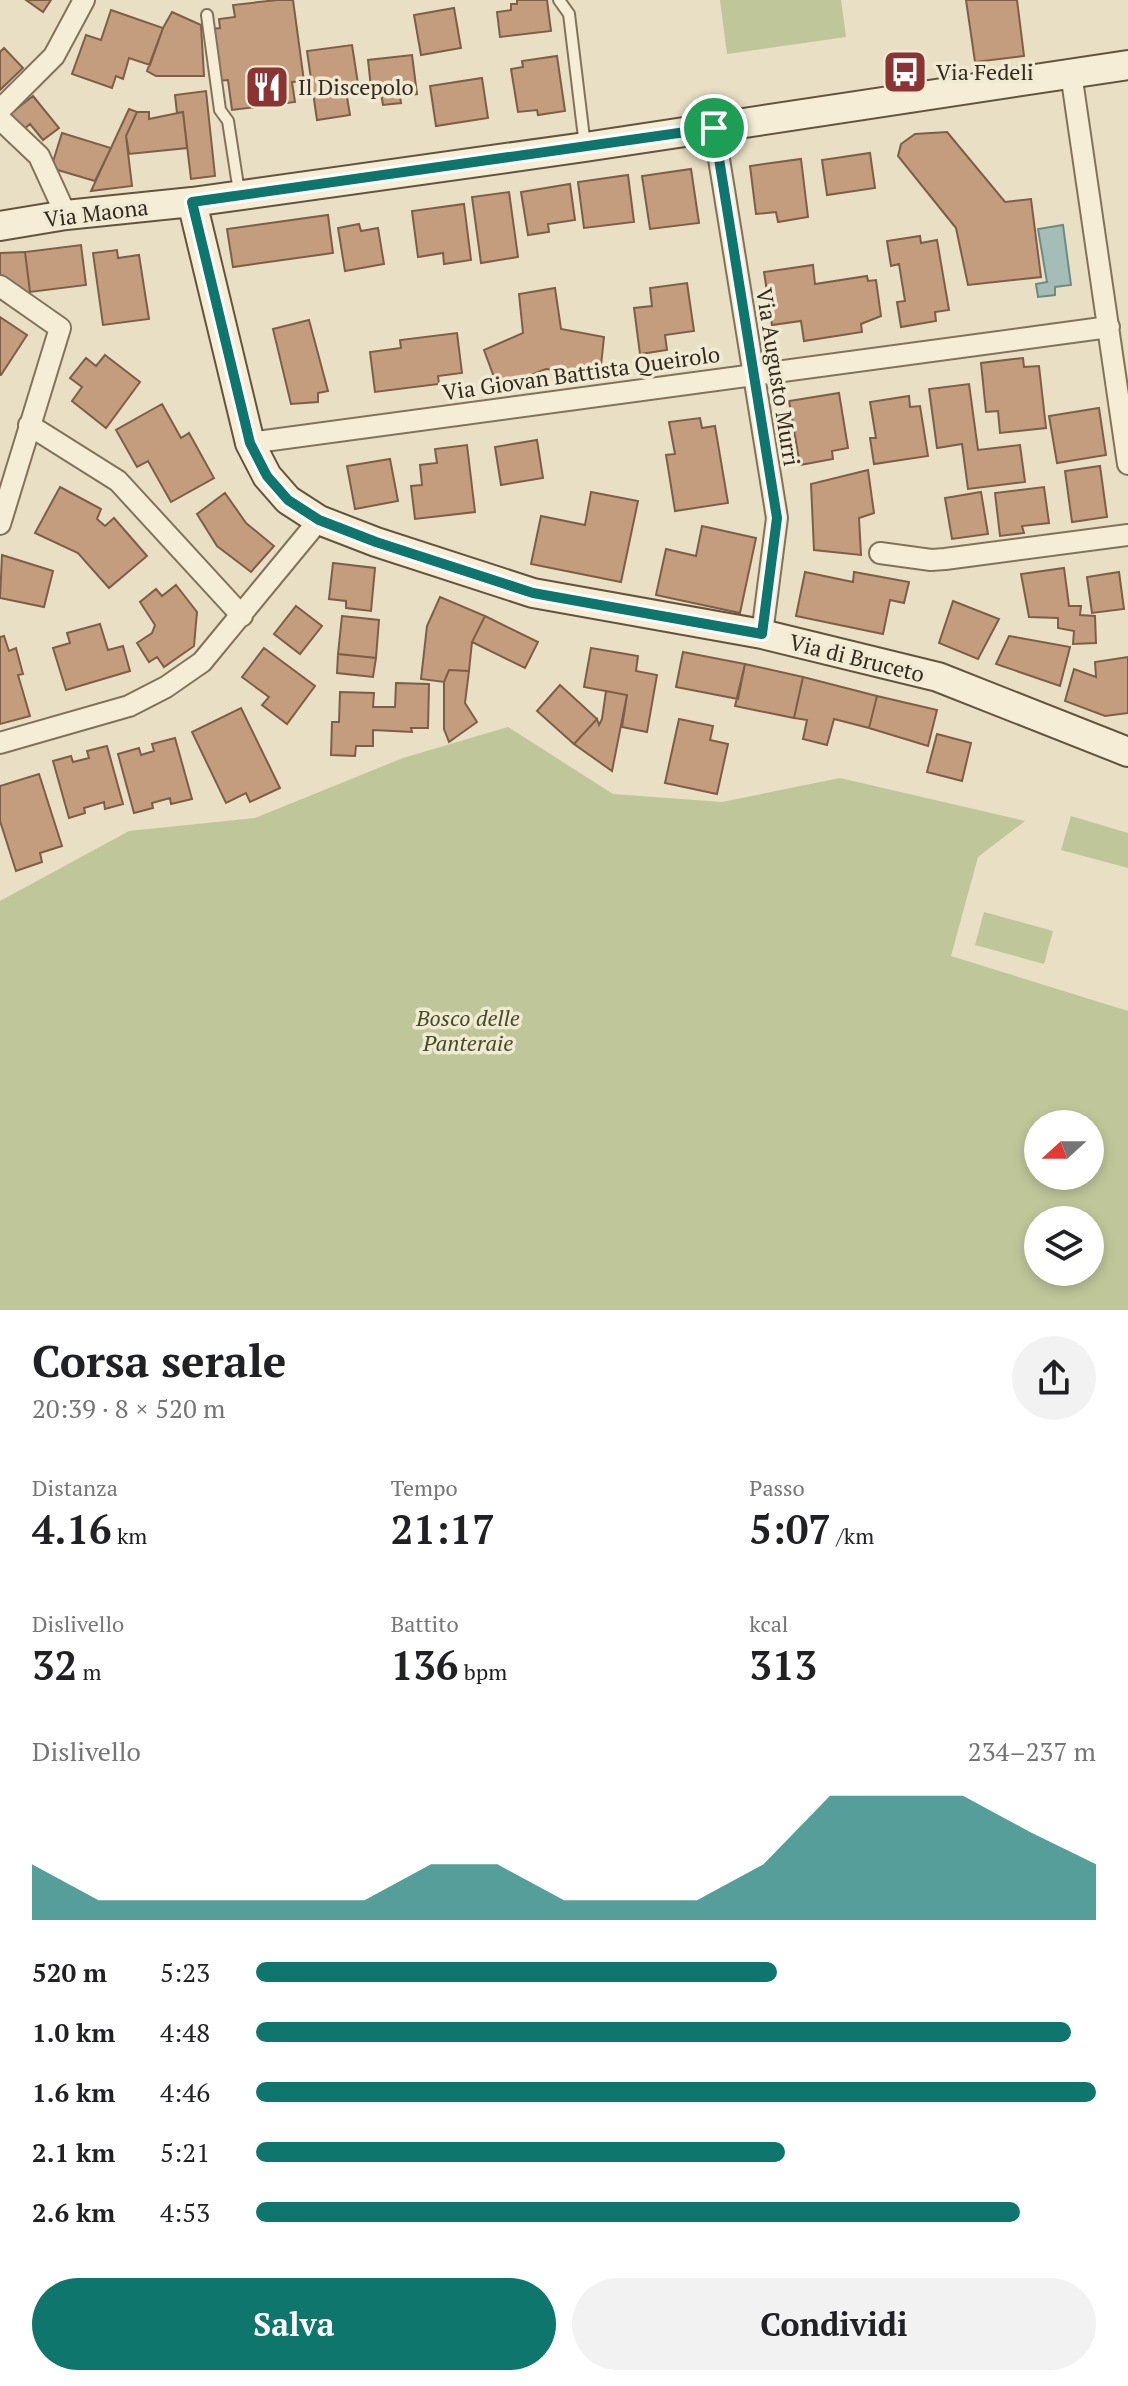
<!DOCTYPE html>
<html lang="it">
<meta charset="utf-8">
<style>
:root{--surface:#fff;--page:#f2f2f2;--text:#202124;--muted:#757577;--accent:#0f766e}
body{margin:0;font-family:"PT Serif",serif;background:var(--page);color:var(--text);height:100vh;display:flex;flex-direction:column;font-size:30px;white-space:nowrap}
*{box-sizing:border-box;margin:0}
p{font-size:26px;color:var(--muted)}
.icon{flex:none;width:44px;height:44px;fill:none;stroke:currentColor;stroke-width:2;stroke-linecap:round;stroke-linejoin:round}
.map{position:relative;height:1310px;overflow:hidden}
.drawer{display:flex;flex-direction:column;background:var(--surface);flex:1}
.drawer>*{flex:none}
.needle{width:52px;rotate:249deg}
.fabs{position:absolute;left:1024px;top:1110px;display:grid;gap:16px}
.fabs a{display:grid;place-items:center;width:80px;height:80px;border-radius:50%;background:var(--surface);box-shadow:0 4px 12px #0003;font-size:40px}
.pin{position:absolute;display:grid;place-items:center;width:68px;height:68px;color:#fff;margin:-34px;border:4px solid #fff;border-radius:50%;box-shadow:0 2px 8px #0007}
.round{display:grid;place-items:center;flex:none;width:84px;height:84px;border-radius:42px;background:var(--page)}
.headline{display:flex;align-items:center;justify-content:space-between;height:136px;padding:0 32px}
h1{font-size:44px;font-weight:600;line-height:60px}
.metrics{display:grid;grid-template-columns:repeat(3,1fr);gap:12px;height:136px;padding:8px 32px}
.metrics div{display:grid;align-content:center}
.metrics b{font-size:40px;font-weight:600}
.metrics small{font-size:22px;font-weight:400}
.metrics p{font-size:22px}
.chart{height:224px;padding:16px 32px}
.chart p{display:flex;justify-content:space-between}
.chart svg{width:100%;height:144px;margin-top:8px;fill:var(--accent);opacity:.7}
.cta{display:flex;gap:16px;margin-top:auto;padding:16px 32px}
.cta a{flex:1;height:92px;border-radius:48px;background:var(--accent);color:#fff;font-size:32px;font-weight:600;line-height:92px;text-align:center}
.cta a+a{background:var(--page);color:var(--text)}
ul{padding:0 32px;list-style:none;font-size:26px}
li{display:grid;grid-template-columns:128px 96px 1fr;align-items:center;height:60px}
li i{height:20px;border-radius:10px;background:var(--accent)}
.map>svg:first-child{display:block}
.green{fill:#bfc699;fill-rule:evenodd}
.water{fill:#a5bdb7;stroke:#6d8a84;stroke-width:2}
.building{fill:#c39d7e;stroke:#7e5e45;stroke-width:2}
.lines{fill:none;stroke-linecap:round;stroke-linejoin:round}
.service-casing{stroke:#82725c;stroke-width:14}
.minor-casing{stroke:#82725c;stroke-width:24}
.secondary-casing{stroke:#63533f;stroke-width:32}
.service{stroke:#f5edd6;stroke-width:10}
.minor{stroke:#f5edd6;stroke-width:20}
.secondary{stroke:#f5edd6;stroke-width:28}
.route-casing{stroke:#fff;stroke-width:16}
.route{stroke:#0f766e;stroke-width:10}
.labels{text-anchor:middle;stroke-width:7;stroke-linejoin:round;paint-order:stroke}
.poi-label{font-size:22px;fill:#33291f;stroke:#f1ead3;text-anchor:start}
.street-label{font-size:22px;fill:#33291f;stroke:#f1ead3}
.park-label{font-size:22px;font-style:italic;fill:#424d27;stroke:#f1ead3}
</style>
<div class="map">
<svg width="1128" height="1310" viewBox="0 0 1128 1310">
<rect width="100%" height="100%" fill="#e9dfc4"/>
<path class="green" d="M 720,0 L 841,0 L 846,37 L 727,54 Z
M 508,727 L 613,794 L 722,802 L 840,778 L 1025,821 L 978,857 L 951,956 L 1128,1011 L 1128,1310 L 0,1310 L 0,901 L 129,831 L 255,818 L 403,758 ZM 1038,1124 L 1090,1124 L 1090,1176 L 1038,1176 ZM 1038,1220 L 1090,1220 L 1090,1272 L 1038,1272 Z
M 1071,816 L 1128,833 L 1128,868 L 1061,850 Z
M 984,912 L 1053,931 L 1044,964 L 975,945 Z"/>
<path class="water" d="M 1063,225 L 1071,285 L 1055,287 L 1055,295 L 1038,297 L 1036,284 L 1047,282 L 1038,229 Z"/>
<path class="building" d="M 26,0 L 51,0 L 43,12 Z
M 277,0 L 293,0 L 304,81 L 292,82 L 295,102 L 232,110 L 228,80 L 218,81 L 211,29 L 220,28 L 219,19 L 235,17 L 233,5 Z
M 517,0 L 547,0 L 551,31 L 500,37 L 497,12 L 511,10 L 511,4 L 517,4 Z
M 966,0 L 1017,0 L 1024,56 L 975,62 Z
M 454,8 L 461,48 L 421,55 L 414,15 Z
M 111,10 L 163,28 L 150,65 L 129,58 L 123,79 L 116,76 L 112,88 L 72,74 L 86,35 L 101,40 Z
M 172,12 L 201,25 L 204,76 L 156,76 L 147,71 L 163,28 Z
M 352,45 L 359,90 L 346,91 L 350,115 L 317,120 L 307,51 Z
M 4,48 L 23,68 L 0,90 L 0,52 Z
M 412,55 L 417,94 L 400,96 L 401,103 L 383,105 L 380,87 L 371,88 L 368,60 Z
M 557,56 L 565,111 L 538,115 L 537,110 L 518,112 L 511,69 L 523,67 L 522,61 Z
M 482,78 L 488,118 L 436,126 L 430,86 Z
M 206,91 L 215,176 L 191,179 L 183,112 L 177,113 L 175,95 Z
M 33,96 L 59,128 L 43,140 L 30,124 L 23,130 L 10,114 Z
M 129,109 L 137,112 L 126,136 L 132,186 L 91,191 Z
M 137,112 L 149,112 L 149,119 L 183,112 L 187,148 L 129,154 L 126,136 Z
M 947,132 L 1005,202 L 1031,199 L 1041,277 L 968,285 L 956,228 L 898,156 L 901,144 L 915,134 Z
M 62,133 L 111,148 L 95,181 L 51,168 Z
M 870,153 L 875,188 L 827,195 L 822,160 Z
M 801,159 L 808,217 L 778,222 L 776,212 L 756,214 L 750,166 Z
M 691,169 L 699,223 L 650,229 L 642,176 Z
M 628,175 L 634,222 L 584,228 L 578,182 Z
M 570,184 L 575,220 L 548,224 L 549,232 L 528,235 L 521,192 Z
M 509,192 L 518,257 L 481,263 L 472,197 Z
M 464,204 L 471,260 L 444,264 L 443,253 L 418,257 L 412,211 Z
M 328,215 L 333,253 L 233,267 L 227,229 Z
M 359,224 L 361,231 L 378,228 L 384,264 L 345,271 L 338,228 Z
M 920,236 L 921,243 L 937,240 L 949,310 L 935,312 L 936,321 L 901,327 L 897,302 L 905,301 L 899,264 L 891,266 L 887,241 Z
M 81,245 L 86,285 L 30,292 L 25,252 Z
M 117,250 L 118,258 L 139,255 L 149,319 L 103,325 L 93,253 Z
M 25,252 L 30,292 L 18,294 L 0,279 L 0,253 Z
M 813,265 L 815,284 L 867,276 L 868,281 L 876,280 L 881,316 L 861,324 L 862,332 L 804,341 L 801,321 L 772,325 L 764,272 Z
M 687,283 L 694,331 L 665,335 L 667,350 L 640,354 L 634,308 L 652,306 L 650,288 Z
M 555,288 L 561,329 L 604,337 L 600,375 L 546,369 L 498,388 L 484,350 L 523,333 L 519,294 Z
M 0,317 L 27,335 L 1,375 L 0,375 Z
M 309,320 L 328,391 L 318,393 L 318,402 L 291,404 L 273,329 Z
M 457,333 L 462,373 L 438,376 L 439,384 L 375,392 L 370,352 L 401,348 L 400,340 Z
M 105,355 L 140,382 L 106,428 L 72,401 L 82,387 L 70,378 L 86,358 L 96,366 Z
M 1023,358 L 1024,367 L 1039,366 L 1046,428 L 1000,433 L 998,411 L 986,412 L 981,363 Z
M 969,384 L 978,450 L 1020,445 L 1025,482 L 968,489 L 962,444 L 937,448 L 929,389 Z
M 839,393 L 848,448 L 832,451 L 833,459 L 800,465 L 789,401 Z
M 909,396 L 910,407 L 920,406 L 928,456 L 874,464 L 870,438 L 876,438 L 870,402 Z
M 162,404 L 181,438 L 189,433 L 214,478 L 171,502 L 148,461 L 137,467 L 116,430 Z
M 1099,408 L 1106,455 L 1057,463 L 1049,416 Z
M 700,418 L 702,428 L 715,426 L 728,503 L 675,511 L 666,455 L 675,454 L 669,422 Z
M 537,440 L 543,478 L 501,485 L 495,447 Z
M 467,445 L 475,512 L 415,519 L 411,486 L 422,485 L 420,465 L 437,463 L 435,449 Z
M 390,459 L 398,501 L 355,509 L 347,466 Z
M 1100,466 L 1107,517 L 1072,522 L 1065,471 Z
M 868,470 L 874,513 L 859,518 L 861,555 L 814,550 L 811,484 Z
M 60,487 L 101,509 L 97,519 L 105,526 L 114,518 L 147,556 L 109,588 L 78,553 L 35,533 Z
M 1044,487 L 1049,523 L 1022,526 L 1024,533 L 1000,536 L 995,493 Z
M 591,492 L 638,501 L 621,582 L 531,564 L 541,516 L 585,525 Z
M 981,492 L 988,534 L 952,539 L 945,498 Z
M 225,493 L 246,523 L 274,546 L 251,572 L 217,546 L 197,514 Z
M 702,526 L 756,538 L 740,613 L 656,595 L 666,549 L 696,556 Z
M 2,555 L 53,571 L 44,607 L 0,598 Z
M 333,563 L 375,568 L 371,611 L 346,608 L 346,601 L 329,599 Z
M 1064,568 L 1069,606 L 1081,606 L 1080,615 L 1095,616 L 1096,643 L 1073,644 L 1074,631 L 1058,628 L 1058,618 L 1029,617 L 1021,574 Z
M 805,572 L 853,582 L 854,572 L 909,582 L 904,603 L 890,600 L 883,634 L 796,616 Z
M 1119,572 L 1124,609 L 1092,613 L 1087,577 Z
M 176,585 L 197,612 L 194,646 L 164,667 L 157,657 L 149,662 L 137,643 L 152,633 L 155,625 L 140,602 L 156,589 L 162,596 Z
M 440,597 L 485,616 L 472,642 L 469,671 L 449,670 L 444,682 L 421,679 L 427,626 Z
M 953,601 L 999,619 L 978,659 L 939,643 Z
M 296,606 L 322,626 L 300,654 L 274,634 Z
M 342,616 L 379,620 L 376,658 L 338,654 Z
M 485,616 L 538,642 L 525,668 L 472,642 Z
M 100,624 L 108,650 L 123,646 L 130,671 L 66,690 L 53,648 L 70,643 L 67,633 Z
M 4,636 L 9,651 L 16,648 L 23,674 L 18,675 L 30,716 L 0,724 L 0,637 Z
M 1009,636 L 1070,647 L 1060,686 L 996,664 Z
M 264,648 L 315,686 L 287,724 L 262,705 L 269,697 L 242,677 Z
M 591,648 L 638,656 L 636,671 L 657,675 L 647,732 L 622,727 L 627,695 L 584,687 Z
M 683,652 L 745,664 L 738,699 L 676,687 Z
M 338,654 L 376,658 L 373,677 L 337,673 Z
M 1128,657 L 1128,713 L 1105,716 L 1065,701 L 1074,669 L 1096,677 L 1095,662 Z
M 745,664 L 803,677 L 794,718 L 735,706 Z
M 449,670 L 469,671 L 465,703 L 477,722 L 449,742 L 444,729 L 444,682 Z
M 803,677 L 877,696 L 869,728 L 834,719 L 827,745 L 803,739 L 807,720 L 794,718 Z
M 396,683 L 429,684 L 428,728 L 411,728 L 412,732 L 373,730 L 373,746 L 356,746 L 355,756 L 331,755 L 332,722 L 339,722 L 340,692 L 374,693 L 373,707 L 395,707 Z
M 560,685 L 597,719 L 574,744 L 537,711 Z
M 606,691 L 627,695 L 612,771 L 574,744 L 597,719 L 599,725 L 602,719 Z
M 877,696 L 937,710 L 928,746 L 869,728 Z
M 241,708 L 280,788 L 250,802 L 246,793 L 226,803 L 192,732 Z
M 679,719 L 713,726 L 710,740 L 728,744 L 717,794 L 665,783 Z
M 937,734 L 971,743 L 962,781 L 927,772 Z
M 175,738 L 192,799 L 171,804 L 170,798 L 152,803 L 153,808 L 134,813 L 118,754 L 139,748 L 141,755 L 154,751 L 152,744 Z
M 107,746 L 123,804 L 105,809 L 104,802 L 84,808 L 85,813 L 69,818 L 53,761 L 71,756 L 73,762 L 89,758 L 87,751 Z
M 39,774 L 62,846 L 40,853 L 42,862 L 16,871 L 0,821 L 0,786 Z"/>
<g class="lines">
<g class="service-casing">
<path id="service" d="M 559,0 L 569,14 L 585,146
M 207,15 L 220,110 L 228,121 L 239,192"/>
</g>
<g class="minor-casing">
<path id="minor" d="M 1071,73 L 1128,464
M 0,110 L 54,56 L 84,0
M 0,119 L 39,156 L 66,215
M 714,128 L 777,518 L 762,634
M 0,286 L 60,328 L 0,524
M 29,425 L 118,481 L 242,616
M 250,443 L 1109,327
M 880,553 L 931,560 L 945,559 L 1128,535
M 0,743 L 129,706 L 166,687 L 202,662 L 319,520"/>
</g>
<g class="secondary-casing">
<path id="secondary" d="M 192,202 L 250,443 L 267,476 L 288,500 L 319,520 L 376,542 L 533,593 L 762,634 L 938,677 L 1128,752
M 0,226 L 66,215 L 192,202 L 585,147 L 1128,65"/>
</g>
<use href="#service" class="service"/>
<use href="#minor" class="minor"/>
<use href="#secondary" class="secondary"/>
</g>
<g class="lines">
<g class="route-casing">
<path id="route" d="M 714,128 L 777,518 L 762,634 L 533,593 L 376,542 L 319,520 L 288,500 L 267,476 L 250,443 L 192,202 Z"/>
</g>
<use href="#route" class="route"/>
</g>
<defs>
<g id="bus-square" transform="scale(2.3)"><rect x="-9" y="-9" width="18" height="18" rx="4" fill="#8a3533" stroke="#f1ead3"/><path d="M-5-6H5V4H4V6H2V4H-2V6H-4V4H-5ZM-3.5-4V0h7V-4ZM-3.5 1.2v1.5H-2V1.2ZM2 1.2v1.5H3.5V1.2Z" fill="#fff"/></g>
<g id="restaurant-square" transform="scale(2.3)"><rect x="-9" y="-9" width="18" height="18" rx="4" fill="#8a3533" stroke="#f1ead3"/><path d="M-5-6h1v4h1v-4h1v4h1v-4h1v5L-1.5 .5V6h-2V.5L-5-1ZM5-6V6H3V1.5H1.5Q1.5-4 5-6Z" fill="#fff"/></g>
</defs>
<g fill-rule="evenodd">
<use href="#bus-square" x="905" y="72"/>
<use href="#restaurant-square" x="267" y="87"/>
</g>
<g class="labels">
<g class="poi-label">
<text x="936" y="80">Via Fedeli</text>
<text x="298" y="95">Il Discepolo</text>
</g>
<g class="street-label">
<text transform="translate(96 213) rotate(-7)" y="8">Via Maona</text>
<text transform="translate(581 373) rotate(-8)" y="8">Via Giovan Battista Queirolo</text>
<text transform="translate(778 377) rotate(81)" y="8">Via Augusto Murri</text>
<text transform="translate(857 658) rotate(14)" y="8">Via di Bruceto</text>
</g>
<g class="park-label">
<text x="468" y="1026">Bosco delle<tspan x="468" dy="25">Panteraie</tspan></text>
</g>
</g>
</svg>
<div class="fabs">
<a><svg class="needle" viewBox="-14 -14 28 28"><path d="M0-13l5 13h-10z" fill="#e53935"/><path d="M0 13l5-13h-10z" fill="#757577"/></svg></a>
<a><svg class="icon" aria-label="layers" viewBox="0 0 24 24"><path d="M12 4l9 5-9 5-9-5zM3 14l9 5 9-5"/></svg></a>
</div>
<div class="pin" style="left:714px;top:128px;background:#1e9e55"><svg class="icon" aria-label="arrive" viewBox="0 0 24 24"><path d="M6 21V4h12l-3 4 3 4H6"/></svg></div>
</div>
<section class="drawer">
<div class="headline"><div><h1>Corsa serale</h1><p>20:39 · 8 × 520 m</p></div><a class="round"><svg class="icon" aria-label="share" viewBox="0 0 24 24"><path d="M12 15V3M7 8l5-5 5 5M5 13v7h14v-7"/></svg></a></div>
<div class="metrics">
<div><p>Distanza</p><b>4.16<small> km</small></b></div>
<div><p>Tempo</p><b>21:17</b></div>
<div><p>Passo</p><b>5:07<small> /km</small></b></div>
</div>
<div class="metrics">
<div><p>Dislivello</p><b>32<small> m</small></b></div>
<div><p>Battito</p><b>136<small> bpm</small></b></div>
<div><p>kcal</p><b>313</b></div>
</div>
<div class="chart"><p><span>Dislivello</span>234–237 m</p>
<svg viewBox="0 0 160 44" preserveAspectRatio="none"><path d="M0 44V27L10 38L20 38L30 38L40 38L50 38L60 27L70 27L80 38L90 38L100 38L110 27L120 6L130 6L140 6L150 17L160 27V44z"/></svg>
</div>
<ul>
<li><b>520 m</b>5:23<i style="width:62%"></i></li>
<li><b>1.0 km</b>4:48<i style="width:97%"></i></li>
<li><b>1.6 km</b>4:46<i style="width:100%"></i></li>
<li><b>2.1 km</b>5:21<i style="width:63%"></i></li>
<li><b>2.6 km</b>4:53<i style="width:91%"></i></li>
</ul>
<div class="cta"><a>Salva</a><a>Condividi</a></div>
</section>
